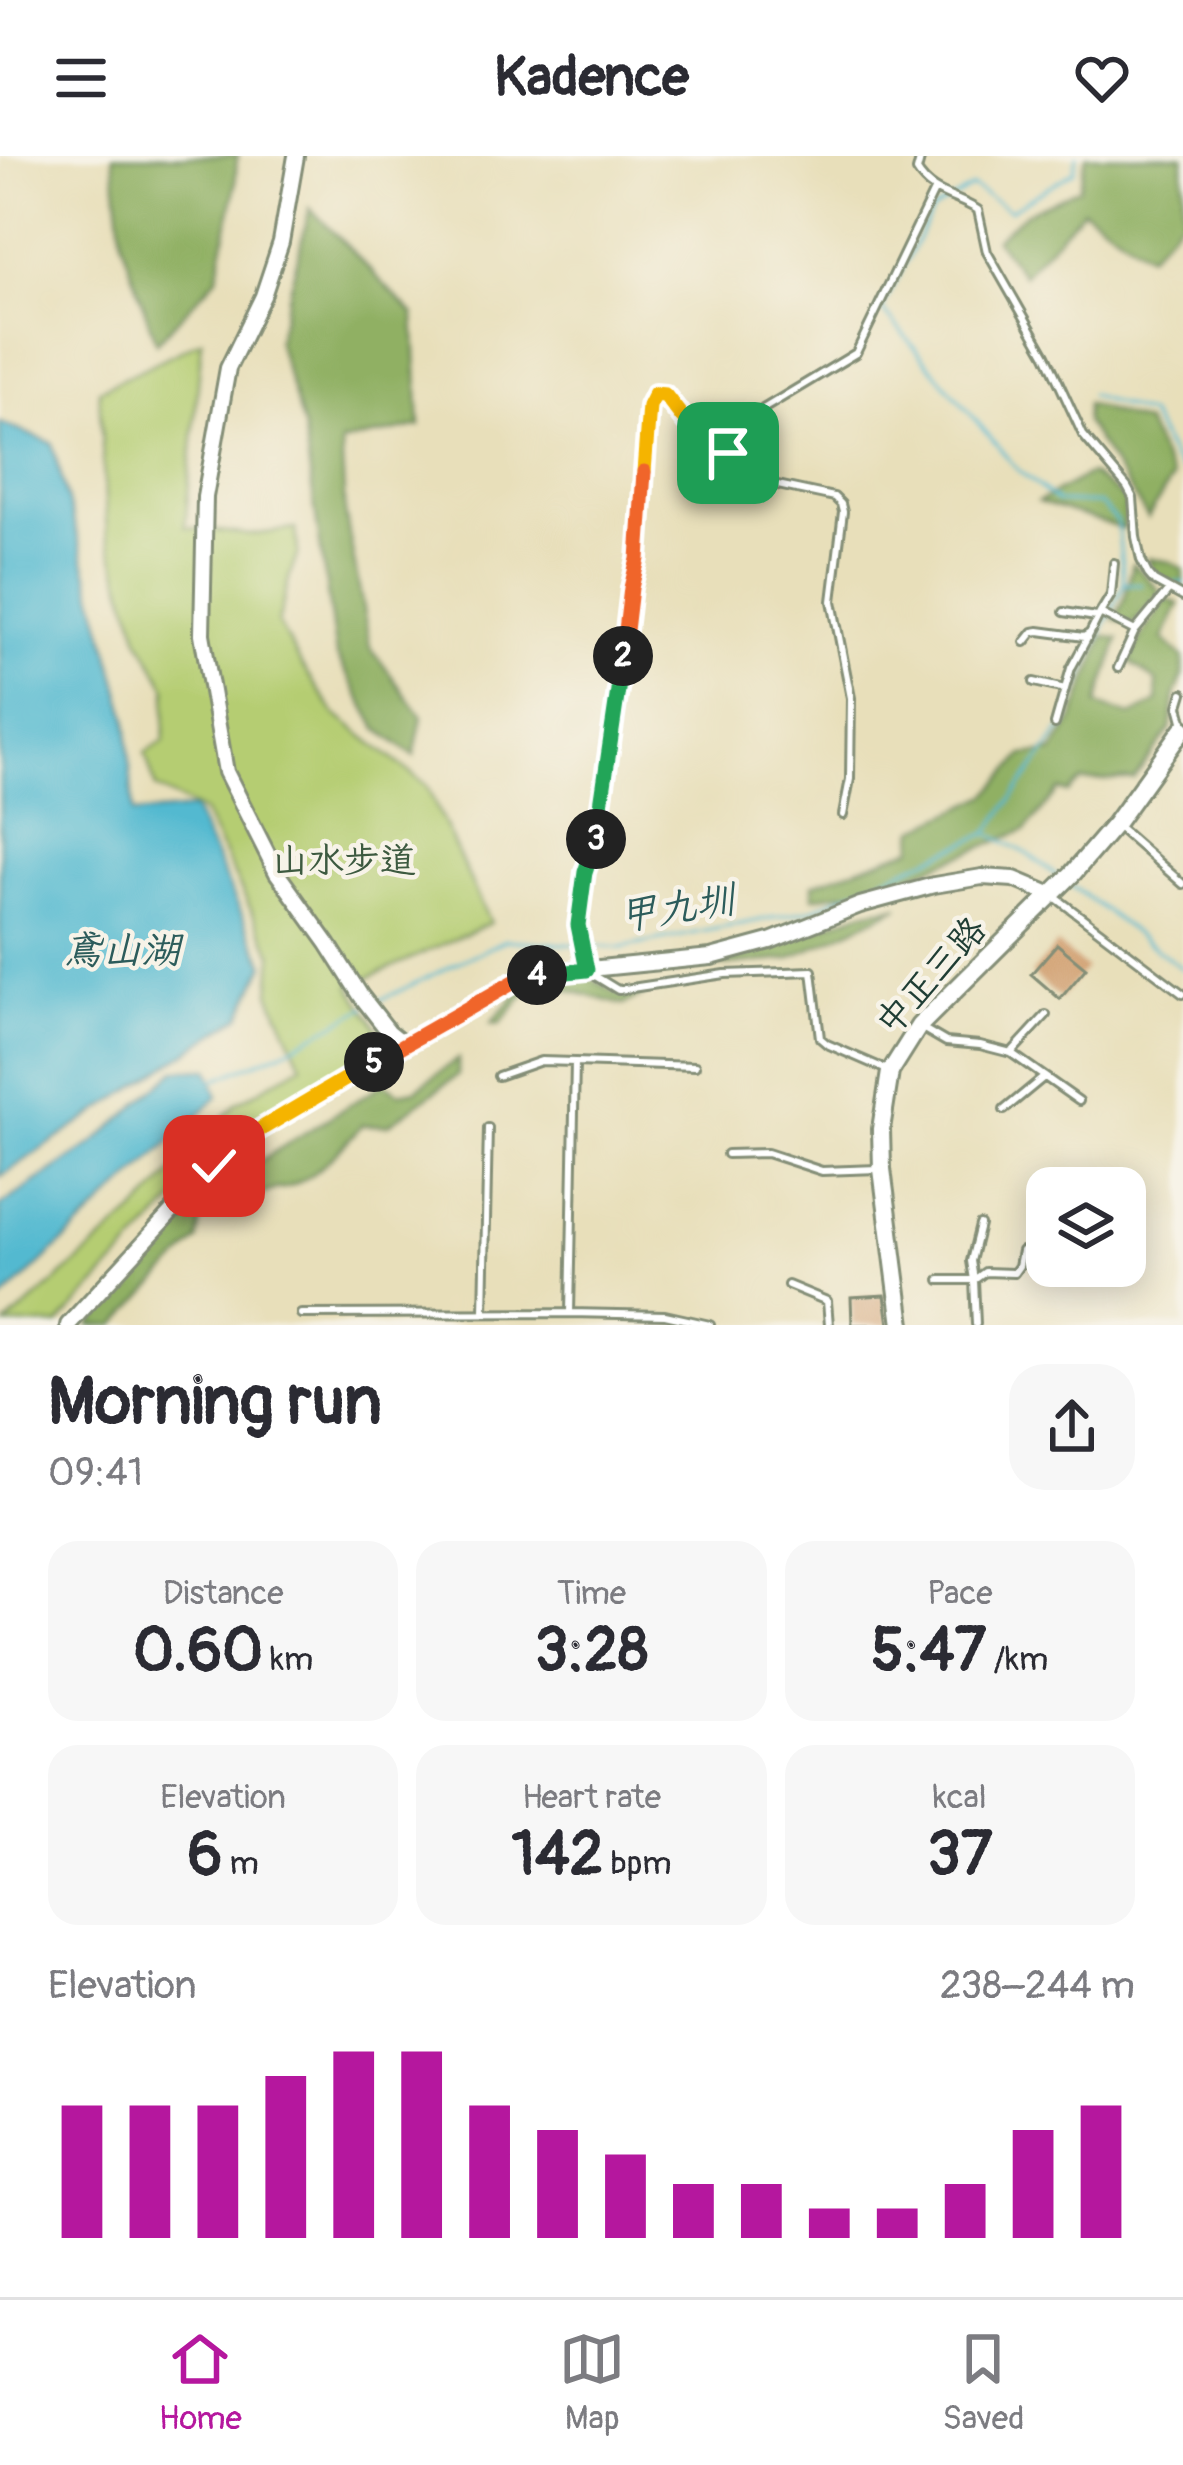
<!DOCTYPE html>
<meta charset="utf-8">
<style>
:root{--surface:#fff;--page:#f7f7f7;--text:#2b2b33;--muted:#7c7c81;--line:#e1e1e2;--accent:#b5179e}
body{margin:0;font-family:Pangolin,"LXGW WenKai TC",sans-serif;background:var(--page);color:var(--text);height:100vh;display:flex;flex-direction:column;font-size:45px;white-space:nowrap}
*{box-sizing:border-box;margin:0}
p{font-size:39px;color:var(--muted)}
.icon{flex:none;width:66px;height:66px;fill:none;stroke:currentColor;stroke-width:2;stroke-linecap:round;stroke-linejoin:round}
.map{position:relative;height:1169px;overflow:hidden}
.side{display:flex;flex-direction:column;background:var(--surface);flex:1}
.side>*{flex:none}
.tools{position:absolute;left:1026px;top:1011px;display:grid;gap:24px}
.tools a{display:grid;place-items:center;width:120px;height:120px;border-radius:24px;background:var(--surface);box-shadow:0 6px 30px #0003;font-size:60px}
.pin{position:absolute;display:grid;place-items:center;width:102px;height:102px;color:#fff;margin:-51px;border-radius:24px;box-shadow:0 6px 18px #0006}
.km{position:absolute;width:60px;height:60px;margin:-30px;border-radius:50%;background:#222;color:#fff;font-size:33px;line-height:60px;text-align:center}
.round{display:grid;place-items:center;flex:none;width:126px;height:126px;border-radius:36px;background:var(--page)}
.summary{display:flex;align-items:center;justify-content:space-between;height:204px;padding:0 48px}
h1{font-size:66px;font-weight:700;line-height:90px}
.metrics{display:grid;grid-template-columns:repeat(3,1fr);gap:18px;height:204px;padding:12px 48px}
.metrics div{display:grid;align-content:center;border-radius:30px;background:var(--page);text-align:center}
.metrics b{font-size:60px;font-weight:700}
.metrics small{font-size:33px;font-weight:400}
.metrics p{font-size:33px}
.chart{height:336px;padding:24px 48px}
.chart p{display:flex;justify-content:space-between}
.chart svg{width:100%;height:216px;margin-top:12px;stroke:var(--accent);stroke-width:6}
header{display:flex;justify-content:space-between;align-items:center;height:156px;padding:0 48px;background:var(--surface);font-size:54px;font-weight:700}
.tabs{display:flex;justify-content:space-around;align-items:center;height:168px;border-top:3px solid var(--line);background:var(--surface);font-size:33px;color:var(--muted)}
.tabs a{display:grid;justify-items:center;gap:6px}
.tabs .on{color:var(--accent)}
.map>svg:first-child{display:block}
.green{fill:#b5cd72;stroke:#6a8553;stroke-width:3}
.forest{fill:#90b064;stroke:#58764c;stroke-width:3}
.water{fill:#52b9d0;stroke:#387b82;stroke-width:3}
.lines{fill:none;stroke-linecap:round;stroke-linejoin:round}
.stream{stroke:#52b9d0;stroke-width:3}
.building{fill:#cf9b6b}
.service-casing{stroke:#848e77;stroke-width:12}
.minor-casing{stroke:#848e77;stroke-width:20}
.tertiary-casing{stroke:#848e77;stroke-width:22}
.service{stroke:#fff;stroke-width:6}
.minor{stroke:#fff;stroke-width:14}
.tertiary{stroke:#fff;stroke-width:16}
.split-1-casing{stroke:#fff;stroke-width:24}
.split-2-casing{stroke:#fff;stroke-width:24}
.split-3-casing{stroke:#fff;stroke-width:24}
.split-4-casing{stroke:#fff;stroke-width:24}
.split-5-casing{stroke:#fff;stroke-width:24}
.split-6-casing{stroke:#fff;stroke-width:24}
.split-1{stroke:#f5b400;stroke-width:15}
.split-2{stroke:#f0652b;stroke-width:15}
.split-3{stroke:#22a559;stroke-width:15}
.split-4{stroke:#22a559;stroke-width:15}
.split-5{stroke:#f0652b;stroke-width:15}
.split-6{stroke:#f5b400;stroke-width:15}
.labels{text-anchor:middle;stroke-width:9;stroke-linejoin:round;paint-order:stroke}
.park-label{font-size:36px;fill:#3d5a40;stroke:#f7f3e8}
.street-label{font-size:36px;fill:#1f3d34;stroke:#f7f3e8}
.water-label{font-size:39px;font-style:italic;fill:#2c5c5b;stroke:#f7f3e8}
</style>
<header><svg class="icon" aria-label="menu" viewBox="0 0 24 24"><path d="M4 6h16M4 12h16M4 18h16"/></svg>Kadence<svg class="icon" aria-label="heart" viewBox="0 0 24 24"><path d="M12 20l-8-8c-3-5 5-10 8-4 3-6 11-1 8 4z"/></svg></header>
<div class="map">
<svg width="1183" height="1169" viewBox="0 0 1183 1169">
<rect width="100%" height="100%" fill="#f7f3e8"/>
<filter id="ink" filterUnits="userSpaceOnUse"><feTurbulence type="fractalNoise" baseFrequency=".00833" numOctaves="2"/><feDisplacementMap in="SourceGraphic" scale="24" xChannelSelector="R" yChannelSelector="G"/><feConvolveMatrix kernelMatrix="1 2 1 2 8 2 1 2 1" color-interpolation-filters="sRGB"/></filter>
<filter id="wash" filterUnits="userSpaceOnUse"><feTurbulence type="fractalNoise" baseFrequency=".004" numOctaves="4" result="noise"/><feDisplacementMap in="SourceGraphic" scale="48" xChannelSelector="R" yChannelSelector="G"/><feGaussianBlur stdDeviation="2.7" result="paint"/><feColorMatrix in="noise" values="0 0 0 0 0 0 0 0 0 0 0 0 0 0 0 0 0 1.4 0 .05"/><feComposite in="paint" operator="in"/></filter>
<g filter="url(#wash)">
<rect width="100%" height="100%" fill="#e8dfba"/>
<path class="green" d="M 202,184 L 185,371 L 250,379 L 296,373 L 298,397 L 290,419 L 278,467 L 302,510 L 335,558 L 426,629 L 490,767 L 350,830 L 383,880 L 386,891 L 327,929 L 240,976 L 58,1169 L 6,1169 L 141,1051 L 237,947 L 302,909 L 270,837 L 273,798 L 203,656 L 156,632 L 145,597 L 164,585 L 167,532 L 140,484 L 107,378 L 99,234 Z"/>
<path class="forest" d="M 113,0 L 237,0 L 235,32 L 217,121 L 156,187 L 122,86 Z
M 1086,0 L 1183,0 L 1183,61 L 1148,99 L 1083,53 L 1023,119 L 995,83 L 1024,58 L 1079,32 Z
M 310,52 L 414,159 L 420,270 L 341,287 L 345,356 L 370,491 L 422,561 L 414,600 L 377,572 L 336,499 L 303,270 L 277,185 Z
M 1086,248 L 1145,267 L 1172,322 L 1148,362 L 1085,266 Z
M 1090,318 L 1126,344 L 1124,373 L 1038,346 Z
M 1148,402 L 1171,406 L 1183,413 L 1183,432 L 1155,419 Z
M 1133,407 L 1161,436 L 1133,468 L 1114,463 L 1124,445 Z
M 1166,443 L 1179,448 L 1163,483 L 1183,502 L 1183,519 L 1175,539 L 1170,574 L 1134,623 L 1081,625 L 1068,637 L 1059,634 L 1026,674 L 877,732 L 813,741 L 813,728 L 913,692 L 916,673 L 988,639 L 1024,599 L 1053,596 L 1073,564 L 1104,480 L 1119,483 L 1097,549 L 1131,560 L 1158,546 L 1156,525 L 1130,506 L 1142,480 Z
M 900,750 L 789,803 L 708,811 L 862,756 Z
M 585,818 L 617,838 L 649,836 L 623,849 L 561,832 L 528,834 L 500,868 L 491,867 L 529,825 Z
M 458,903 L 458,919 L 388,969 L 362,969 C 343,990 305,1034 275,1033 L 201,1063 L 198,1084 L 116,1169 L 90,1169 L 179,1066 L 260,1005 L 384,927 L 399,937 L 415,934 Z"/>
<path class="water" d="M 0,267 L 52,287 L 127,560 L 133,658 L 193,653 L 265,808 L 241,860 L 0,1021 Z
M 209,913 L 218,941 L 0,1146 L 0,1050 L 93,988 L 176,914 Z"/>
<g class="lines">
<path class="stream" d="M 1090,239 L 1149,259 L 1173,304 L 1183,316
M 1175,427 L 1183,427
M 1125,428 L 1141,428
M 988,677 L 1064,570 L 1092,496 L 1124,428 L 1117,366 L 1100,348 L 1058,346 L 1018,314 L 882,153 L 932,55 L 972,31 L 1010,54 L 1074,15 L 1077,0
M 1069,728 L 1183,813
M 374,847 L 505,784 L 621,792 L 811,754 L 988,677 L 1028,698 L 1061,723
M 212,925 L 283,895 L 366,851"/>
</g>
<g id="blocks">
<path class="building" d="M 1057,788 L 1086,812 L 1060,843 L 1031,818 Z
M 885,1139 L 889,1169 L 852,1169 L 851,1141 Z"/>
</g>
</g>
<g filter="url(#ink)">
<use href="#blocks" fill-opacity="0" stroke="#848e77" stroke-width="3"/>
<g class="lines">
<g class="service-casing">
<path id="service" d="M 921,0 L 917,15 C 931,39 956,40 978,54 L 987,96 L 1046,199 L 1083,279 L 1127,331 L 1133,342 L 1136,381 L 1141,404 L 1148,418 L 1154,425 L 1183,441
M 721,303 L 763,253 L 856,197 L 934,35
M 1114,407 L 1111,439 L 1100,457 L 1135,475
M 1064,456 L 1096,461
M 1025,486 L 1033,476 L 1039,475 L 1084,481 L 1090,477 L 1100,457
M 1118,512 L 1135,475 L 1169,434
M 1034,526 L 1065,533
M 1183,537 L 1179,550 L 1183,565
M 1055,568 L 1071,512 L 1090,477
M 843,659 L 850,623 L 851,542 L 832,445 L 843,356 L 841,348 L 834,341 L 740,321 L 696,279 L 665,239 L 655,238 L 649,250 L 638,403 L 631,432 L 601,661 L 580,740 L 578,769 L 587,815 L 618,834 L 725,818 L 812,815 L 820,882 L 827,888 L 887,914
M 1117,670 L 1183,728
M 1055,741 L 1183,838
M 922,872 L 946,886 L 980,889 L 1011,897 L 1046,859
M 1011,897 L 1079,945
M 498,920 L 541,905 L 575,906
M 1004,954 L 1044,921
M 727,998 L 767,997 L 822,1015 L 878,1013
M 940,1124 L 974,1124 L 971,1105 L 980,1069
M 788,1129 L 827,1145 L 829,1169
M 484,1157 L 488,972
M 570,1157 L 575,906 L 695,910
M 301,1158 L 570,1157 L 665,1159 L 710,1169
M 976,1168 L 974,1124 L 985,1116 L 1014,1117 L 1019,1110 L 1022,1095"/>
</g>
<g class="minor-casing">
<path id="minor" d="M 296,0 L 281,86 L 263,140 L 228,212 L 205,341 L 202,478 L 226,616 L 277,717 L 328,788 L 361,840 L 389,876 L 404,888
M 68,1169 L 214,1010 L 259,973 L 515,825 L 539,818 L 711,801 L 770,785 L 860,749 L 934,729 L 982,721 L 1014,723 L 1052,739"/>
</g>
<g class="tertiary-casing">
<path id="tertiary" d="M 902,1169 L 882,1013 L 881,973 L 890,916 L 919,870 L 1073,717 L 1115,668 L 1183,573"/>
</g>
<use href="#service" class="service"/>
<use href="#minor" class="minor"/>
<use href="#tertiary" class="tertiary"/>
</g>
</g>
<g class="lines" filter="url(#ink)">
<g class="split-1-casing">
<path id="split-1" d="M 644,316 L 649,250 L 655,238 L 665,239 L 696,279 L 721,303 L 728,297"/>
</g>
<g class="split-2-casing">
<path id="split-2" d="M 623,500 L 631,432 L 638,403 L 644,316"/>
</g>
<g class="split-3-casing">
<path id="split-3" d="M 596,683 L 623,500"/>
</g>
<g class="split-4-casing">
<path id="split-4" d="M 537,819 L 587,814 L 578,769 L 585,716 L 596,683"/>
</g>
<g class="split-5-casing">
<path id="split-5" d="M 374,906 L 514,826 L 537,819"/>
</g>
<g class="split-6-casing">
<path id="split-6" d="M 214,1010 L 259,974 L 374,906"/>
</g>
<use href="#split-1" class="split-1"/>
<use href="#split-2" class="split-2"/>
<use href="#split-3" class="split-3"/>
<use href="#split-4" class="split-4"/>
<use href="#split-5" class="split-5"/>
<use href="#split-6" class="split-6"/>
</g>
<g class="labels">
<g class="park-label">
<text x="344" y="716">山水步道</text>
</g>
<g class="street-label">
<text transform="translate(930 819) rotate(-48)" y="13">中正三路</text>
</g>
<g class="water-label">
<text transform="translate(676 751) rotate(-9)" y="14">甲九圳</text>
<text x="122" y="807">鳶山湖</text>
</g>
</g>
</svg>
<div class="tools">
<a><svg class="icon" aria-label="layers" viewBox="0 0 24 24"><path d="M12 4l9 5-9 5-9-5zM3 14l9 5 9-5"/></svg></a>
</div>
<div class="pin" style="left:728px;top:297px;background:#1e9e55"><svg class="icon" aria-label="arrive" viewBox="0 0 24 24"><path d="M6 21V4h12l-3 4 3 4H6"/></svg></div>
<div class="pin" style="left:214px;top:1010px;background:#d93025"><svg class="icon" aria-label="check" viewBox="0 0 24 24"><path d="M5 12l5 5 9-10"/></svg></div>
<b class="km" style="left:623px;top:500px">2</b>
<b class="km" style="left:596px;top:683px">3</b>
<b class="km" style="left:537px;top:819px">4</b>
<b class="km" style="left:374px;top:906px">5</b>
</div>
<section class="side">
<div class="summary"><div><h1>Morning run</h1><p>09:41</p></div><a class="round"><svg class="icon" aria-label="share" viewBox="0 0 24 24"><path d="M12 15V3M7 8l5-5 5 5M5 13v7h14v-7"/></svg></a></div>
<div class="metrics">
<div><p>Distance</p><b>0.60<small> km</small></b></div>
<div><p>Time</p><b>3:28</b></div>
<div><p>Pace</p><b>5:47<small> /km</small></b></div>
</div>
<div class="metrics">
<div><p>Elevation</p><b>6<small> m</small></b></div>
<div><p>Heart rate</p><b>142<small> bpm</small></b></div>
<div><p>kcal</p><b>37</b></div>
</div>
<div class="chart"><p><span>Elevation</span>238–244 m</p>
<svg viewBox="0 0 160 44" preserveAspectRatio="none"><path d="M5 44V17M15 44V17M25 44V17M35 44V11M45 44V6M55 44V6M65 44V17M75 44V22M85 44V27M95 44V33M105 44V33M115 44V38M125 44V38M135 44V33M145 44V22M155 44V17"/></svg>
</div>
</section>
<nav class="tabs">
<a class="on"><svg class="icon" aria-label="home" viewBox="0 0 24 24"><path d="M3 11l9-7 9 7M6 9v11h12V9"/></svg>Home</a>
<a><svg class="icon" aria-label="map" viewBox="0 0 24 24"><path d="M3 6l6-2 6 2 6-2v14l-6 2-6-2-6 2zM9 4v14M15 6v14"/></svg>Map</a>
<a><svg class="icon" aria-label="saved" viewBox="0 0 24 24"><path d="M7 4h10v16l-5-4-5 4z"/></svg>Saved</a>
</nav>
